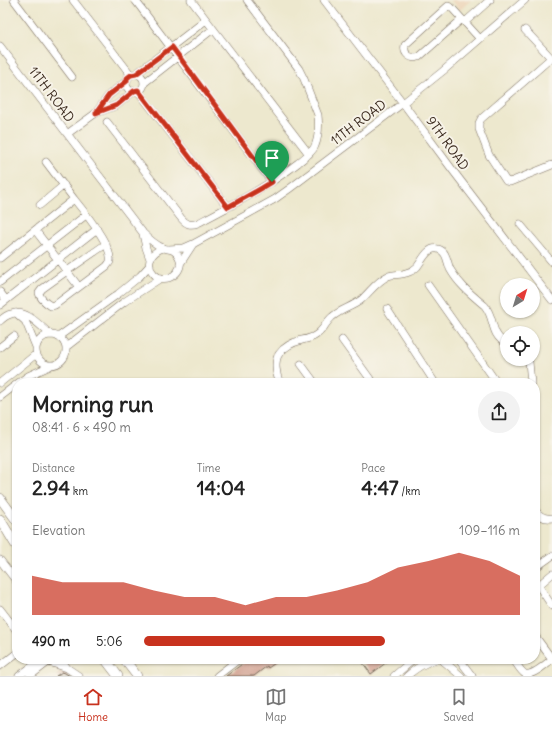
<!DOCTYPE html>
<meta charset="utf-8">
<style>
:root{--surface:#fff;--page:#f2f2f2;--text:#222;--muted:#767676;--line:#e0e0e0;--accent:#c8321e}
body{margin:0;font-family:Delius,sans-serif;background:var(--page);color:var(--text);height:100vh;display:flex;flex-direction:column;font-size:15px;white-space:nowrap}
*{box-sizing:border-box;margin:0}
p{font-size:13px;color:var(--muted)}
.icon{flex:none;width:22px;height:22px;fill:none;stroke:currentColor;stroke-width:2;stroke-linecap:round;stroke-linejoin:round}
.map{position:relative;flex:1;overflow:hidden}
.details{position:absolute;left:12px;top:378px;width:528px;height:286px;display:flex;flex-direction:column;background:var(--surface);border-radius:16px;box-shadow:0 1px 3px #0004}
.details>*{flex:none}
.needle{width:26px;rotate:38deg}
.buttons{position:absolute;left:500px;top:278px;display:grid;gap:8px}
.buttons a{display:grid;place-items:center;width:40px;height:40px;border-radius:50%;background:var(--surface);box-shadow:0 1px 3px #0004;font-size:20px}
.pin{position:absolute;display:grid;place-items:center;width:34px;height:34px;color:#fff;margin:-41px -17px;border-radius:50% 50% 50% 0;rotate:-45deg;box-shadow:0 0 4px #0007}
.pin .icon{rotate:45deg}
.round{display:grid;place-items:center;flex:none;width:42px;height:42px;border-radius:21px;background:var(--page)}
.summary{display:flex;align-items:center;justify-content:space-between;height:68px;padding:0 20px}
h1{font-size:22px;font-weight:800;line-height:30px}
.stats{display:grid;grid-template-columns:repeat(3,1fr);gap:6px;height:68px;padding:4px 20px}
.stats div{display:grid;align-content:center}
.stats b{font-size:20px;font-weight:800}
.stats small{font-size:11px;font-weight:400}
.stats p{font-size:11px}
.chart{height:112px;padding:8px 20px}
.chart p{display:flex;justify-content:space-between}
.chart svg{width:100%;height:72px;margin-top:4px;fill:var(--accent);opacity:.7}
ul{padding:0 20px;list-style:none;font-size:13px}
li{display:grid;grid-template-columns:64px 48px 1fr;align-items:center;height:30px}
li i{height:10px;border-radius:5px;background:var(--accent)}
.tabs{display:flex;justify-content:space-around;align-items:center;height:56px;border-top:1px solid var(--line);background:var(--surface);font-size:11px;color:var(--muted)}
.tabs a{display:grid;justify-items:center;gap:2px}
.tabs .on{color:var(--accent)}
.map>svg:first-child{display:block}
.built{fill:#eed7bb}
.building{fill:#d2a192}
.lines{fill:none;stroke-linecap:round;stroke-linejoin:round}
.minor-casing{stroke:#796c5c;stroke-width:8}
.major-casing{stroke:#796c5c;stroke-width:10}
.minor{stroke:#fff;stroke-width:7}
.major{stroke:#fff;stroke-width:9}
.route-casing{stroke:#fff;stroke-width:8}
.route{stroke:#c8321e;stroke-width:5}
.labels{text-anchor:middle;stroke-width:4;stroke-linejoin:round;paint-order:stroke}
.street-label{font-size:13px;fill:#3b2a1e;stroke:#f7f3e8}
</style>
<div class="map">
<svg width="552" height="676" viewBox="0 0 552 676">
<rect width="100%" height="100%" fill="#f7f3e8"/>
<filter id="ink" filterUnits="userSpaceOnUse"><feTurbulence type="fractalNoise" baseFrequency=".025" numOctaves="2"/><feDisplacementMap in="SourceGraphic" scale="8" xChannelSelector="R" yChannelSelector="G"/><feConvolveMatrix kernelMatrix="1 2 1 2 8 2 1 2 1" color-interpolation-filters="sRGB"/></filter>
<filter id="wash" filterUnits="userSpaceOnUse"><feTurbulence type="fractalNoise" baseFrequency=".012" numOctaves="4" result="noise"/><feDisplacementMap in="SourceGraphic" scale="16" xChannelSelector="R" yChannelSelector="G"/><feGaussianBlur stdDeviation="0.9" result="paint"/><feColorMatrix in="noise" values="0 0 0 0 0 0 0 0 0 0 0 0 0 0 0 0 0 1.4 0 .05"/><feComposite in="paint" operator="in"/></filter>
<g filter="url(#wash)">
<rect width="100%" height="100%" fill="#ede8ce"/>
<path class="built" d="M 450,0 L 471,0 L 460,10 Z"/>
<g id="blocks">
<path class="building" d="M 249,659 L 281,659 L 268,668 L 267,666 L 254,676 L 226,676 Z
M 360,659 L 391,659 L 371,674 Z
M 62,672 L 65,673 L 70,676 L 56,676 Z"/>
</g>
</g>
<g filter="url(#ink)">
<use href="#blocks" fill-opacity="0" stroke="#796c5c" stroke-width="1"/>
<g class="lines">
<g class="minor-casing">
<path id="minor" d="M 14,0 L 72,77
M 73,0 L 131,75
M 135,0 L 272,182
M 191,0 L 309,154
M 324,0 L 403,103 L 454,172 L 552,300
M 462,19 L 419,57 C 410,60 403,53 405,45 L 448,6 L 451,7 L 480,39
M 465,22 L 490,0
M 525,30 L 552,59
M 0,46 L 143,233 C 149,239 156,245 163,248 C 170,250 174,248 179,257 C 186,272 165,286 154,274 C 144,263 152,252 163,248
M 551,58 L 481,119 L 479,123 L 479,129 L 489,155 L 506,181 L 510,182 L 552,165
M 136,74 L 206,20
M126 83a9 9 0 1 1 18 0a9 9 0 1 1-18 0Z
M 144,83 L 213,29
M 138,91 L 228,207
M 96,113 L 109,95 L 127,81
M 107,122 L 181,218 C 186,224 190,226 198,223 C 232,205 267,187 298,163 C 304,158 312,153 315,146 C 319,136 319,125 318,115 L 304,79 L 299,69 L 247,0
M 67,134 L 96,113 L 117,105 L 134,91
M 74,199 C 83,210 113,247 110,261 C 110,263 108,264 107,266 L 55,305 L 51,306 C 46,303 40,299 39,293 L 42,289 L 67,271 L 106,244
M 40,205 L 64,185
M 520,224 L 552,262
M 35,230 L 79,287
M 143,234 L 146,248 L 150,259
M 169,249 L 184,248 L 193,244 L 248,214 L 275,199 L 289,189 L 403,103 L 443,71 L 525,0
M 0,258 L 74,199 L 46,162
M 180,264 L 193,244
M 0,282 L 86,215
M 428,285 L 497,383
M 0,292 L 6,300
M 0,305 L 97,229
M 387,309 L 435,383
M 16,313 L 25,321 L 27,325 L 36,347
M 0,321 C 3,318 7,315 11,314 C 27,309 40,326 51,335
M36 350a15 15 0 1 1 30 0a15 15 0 1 1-30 0Z
M 58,337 L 118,294 L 140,276 L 150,265
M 342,340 L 373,383
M 0,347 L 14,336
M 66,347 L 124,302 L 161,278
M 527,359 L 529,362 L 531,383
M 301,364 L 315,383
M 0,383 L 25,363 L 36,354
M 18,383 L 28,376 L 50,366
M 280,383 C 276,375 274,361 279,354 C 284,347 294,342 302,340 C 307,339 312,338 316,335 C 323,331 326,322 332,317 C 341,309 352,307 361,300 C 370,292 377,281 388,276 C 394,274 401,275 406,273 C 410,272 414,270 417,267 C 422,261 428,246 438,249 C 447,251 447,262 450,269 C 459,285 472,295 485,306 C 496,320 489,334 507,344
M 0,397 L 17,384
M 535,510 C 539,516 545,519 552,518
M 0,560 L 17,582
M 535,568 L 552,556
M 552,574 L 539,585 L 540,588 L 552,606
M 0,609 L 17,631
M 535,636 L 552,659
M 62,659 L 63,662 L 67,668
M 441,659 L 461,676
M 459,659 L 472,676
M 513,659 C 517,664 520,671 525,674 C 533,676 546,664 552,659
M 49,662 L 67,668 L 79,676
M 0,666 L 17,653
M 19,676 L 42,659
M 30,676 L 52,659
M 217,676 L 239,659
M 394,676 L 414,659
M 407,676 C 416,668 426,662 437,659"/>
</g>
<g class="major-casing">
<path id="major" d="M 0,498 L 17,521
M 0,519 L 15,544
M 105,659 L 118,676
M 124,659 L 137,676"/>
</g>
<use href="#minor" class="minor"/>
<use href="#major" class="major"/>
</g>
</g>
<g class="lines" filter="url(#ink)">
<g class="route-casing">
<path id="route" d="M 172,47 L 272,182 L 262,188 L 228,207 L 138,90 L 134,91 L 117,105 L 96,113 L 109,95 L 127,81 L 127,78 L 131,75 L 136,74 Z"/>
</g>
<use href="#route" class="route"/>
</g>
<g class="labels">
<g class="street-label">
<text transform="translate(52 94) rotate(53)" y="5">11TH ROAD</text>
<text transform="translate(358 122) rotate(-37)" y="5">11TH ROAD</text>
<text transform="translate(448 143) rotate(54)" y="5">9TH ROAD</text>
</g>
</g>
</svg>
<div class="buttons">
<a><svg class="needle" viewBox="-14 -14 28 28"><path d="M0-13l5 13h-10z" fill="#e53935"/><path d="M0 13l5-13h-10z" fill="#767676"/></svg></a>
<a><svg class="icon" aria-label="locate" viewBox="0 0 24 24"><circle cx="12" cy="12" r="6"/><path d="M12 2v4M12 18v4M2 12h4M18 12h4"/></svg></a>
</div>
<div class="pin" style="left:272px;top:182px;background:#1e9e55"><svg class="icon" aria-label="arrive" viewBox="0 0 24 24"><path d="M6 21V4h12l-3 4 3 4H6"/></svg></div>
<section class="details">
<div class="summary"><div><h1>Morning run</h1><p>08:41 · 6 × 490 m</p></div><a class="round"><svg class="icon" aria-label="share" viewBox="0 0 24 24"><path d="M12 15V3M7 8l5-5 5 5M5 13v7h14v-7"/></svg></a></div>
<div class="stats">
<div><p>Distance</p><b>2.94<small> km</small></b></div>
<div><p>Time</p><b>14:04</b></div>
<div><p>Pace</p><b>4:47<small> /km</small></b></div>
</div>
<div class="chart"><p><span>Elevation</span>109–116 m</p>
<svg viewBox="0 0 160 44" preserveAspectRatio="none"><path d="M0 44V20L10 24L20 24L30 24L40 29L50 33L60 33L70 38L80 33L90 33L100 29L110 24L120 15L130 11L140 6L150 11L160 20V44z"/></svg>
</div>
<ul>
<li><b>490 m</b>5:06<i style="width:64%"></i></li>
</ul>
</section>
</div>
<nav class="tabs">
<a class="on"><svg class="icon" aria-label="home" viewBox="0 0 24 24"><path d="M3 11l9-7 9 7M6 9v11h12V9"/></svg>Home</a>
<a><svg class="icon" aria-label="map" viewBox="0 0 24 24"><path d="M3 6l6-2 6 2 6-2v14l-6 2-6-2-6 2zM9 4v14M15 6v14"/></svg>Map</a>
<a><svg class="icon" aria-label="saved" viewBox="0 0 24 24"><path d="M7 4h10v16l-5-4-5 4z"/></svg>Saved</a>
</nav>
